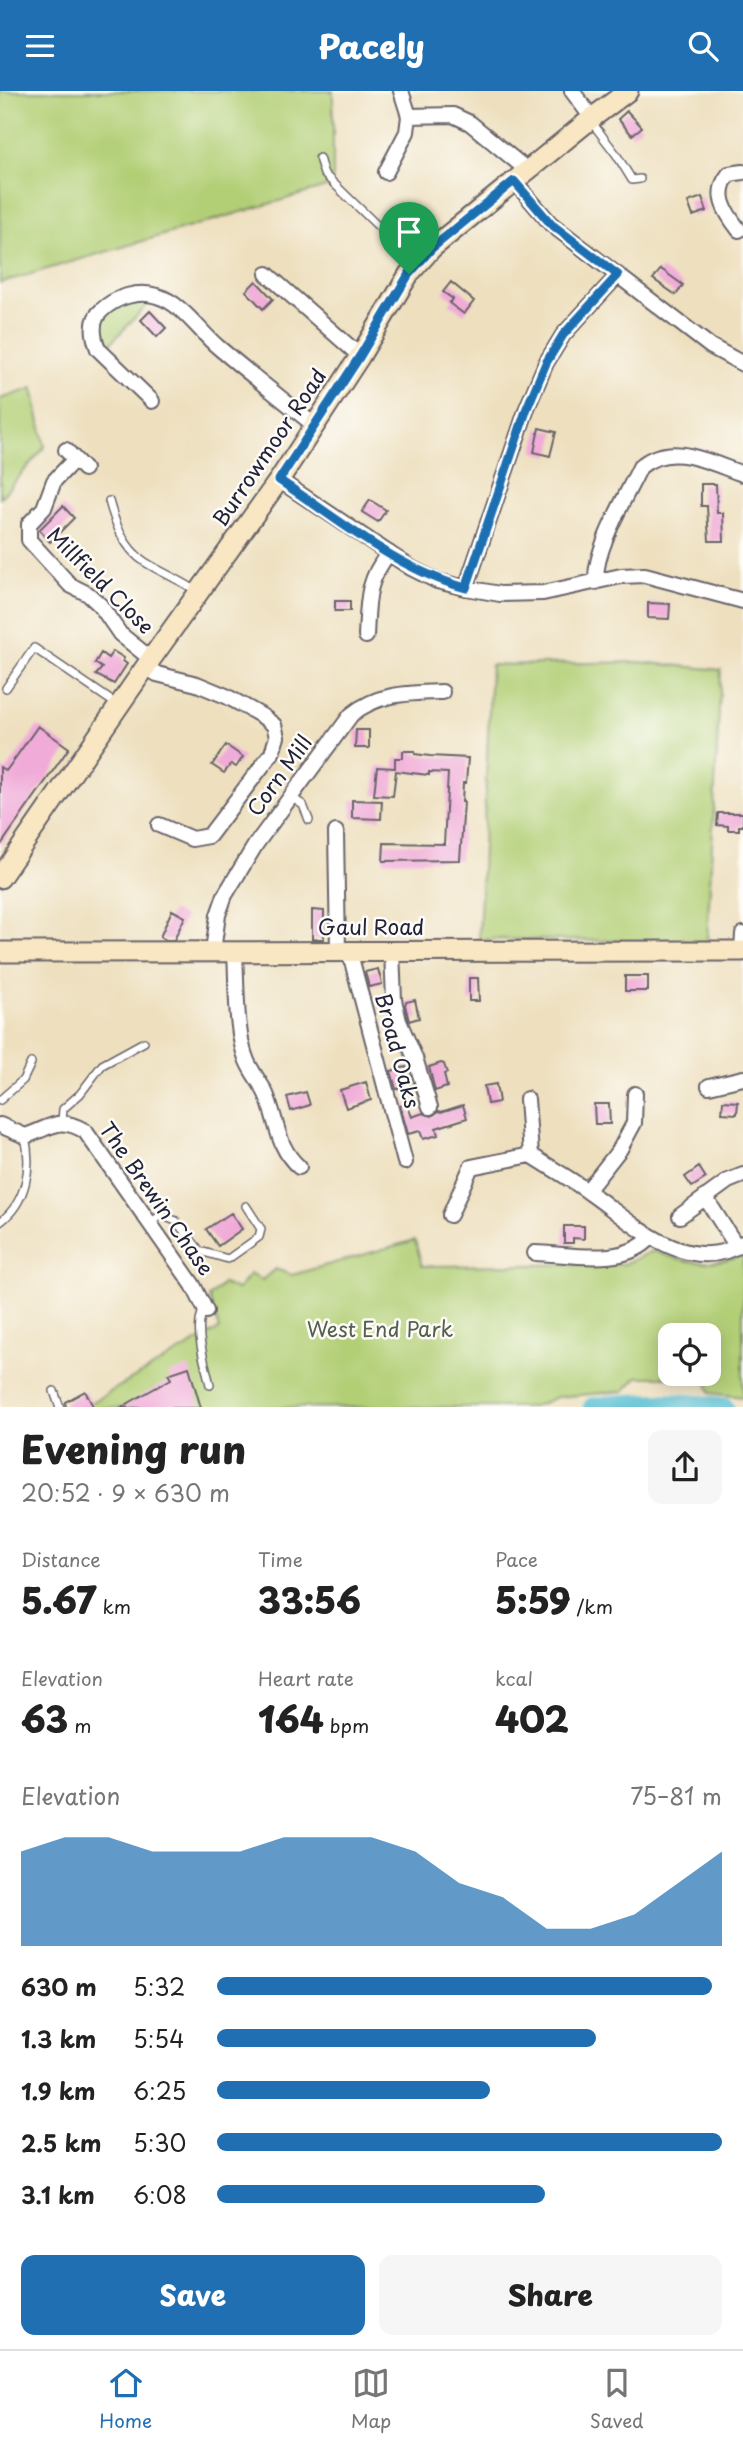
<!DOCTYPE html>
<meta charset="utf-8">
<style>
:root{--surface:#fff;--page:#f6f6f6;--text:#222;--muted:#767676;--line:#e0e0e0;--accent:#1f6fb2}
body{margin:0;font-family:"Playpen Sans",sans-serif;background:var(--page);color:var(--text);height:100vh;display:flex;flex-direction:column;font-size:26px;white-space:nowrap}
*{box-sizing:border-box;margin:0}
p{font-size:23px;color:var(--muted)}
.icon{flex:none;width:38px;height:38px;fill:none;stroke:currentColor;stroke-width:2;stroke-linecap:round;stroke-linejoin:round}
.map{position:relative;height:1316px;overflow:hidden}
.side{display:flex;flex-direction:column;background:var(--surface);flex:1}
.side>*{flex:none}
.tools{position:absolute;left:658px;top:1232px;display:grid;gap:14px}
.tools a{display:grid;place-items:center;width:63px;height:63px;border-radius:14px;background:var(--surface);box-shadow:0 4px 18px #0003;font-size:35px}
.pin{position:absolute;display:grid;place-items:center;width:60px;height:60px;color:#fff;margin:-72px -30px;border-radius:50% 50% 50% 0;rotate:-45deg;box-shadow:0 0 7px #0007}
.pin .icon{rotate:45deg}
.round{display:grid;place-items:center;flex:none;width:74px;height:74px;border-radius:14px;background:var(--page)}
.overview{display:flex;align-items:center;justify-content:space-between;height:119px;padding:0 21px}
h1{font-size:38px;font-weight:800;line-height:52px}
.figures{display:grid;grid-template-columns:repeat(3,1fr);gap:10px;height:119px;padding:7px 21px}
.figures div{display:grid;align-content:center}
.figures b{font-size:35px;font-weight:800}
.figures small{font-size:19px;font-weight:400}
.figures p{font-size:19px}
.chart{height:196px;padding:14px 21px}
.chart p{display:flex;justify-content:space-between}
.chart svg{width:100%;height:126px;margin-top:7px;fill:var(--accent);opacity:.7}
.cta{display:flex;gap:14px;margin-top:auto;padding:14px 21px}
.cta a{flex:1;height:80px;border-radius:14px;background:var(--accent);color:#fff;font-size:28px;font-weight:800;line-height:80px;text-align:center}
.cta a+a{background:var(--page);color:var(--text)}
ul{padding:0 21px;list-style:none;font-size:23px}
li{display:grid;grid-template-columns:112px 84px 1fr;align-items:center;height:52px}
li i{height:18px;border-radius:9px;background:var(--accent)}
header{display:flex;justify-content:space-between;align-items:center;height:91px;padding:0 21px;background:var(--accent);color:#fff;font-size:32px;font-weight:800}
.tabs{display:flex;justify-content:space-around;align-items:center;height:98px;border-top:2px solid var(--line);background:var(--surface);font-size:19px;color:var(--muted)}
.tabs a{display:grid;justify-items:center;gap:4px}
.tabs .on{color:var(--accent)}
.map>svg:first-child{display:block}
.green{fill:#b2cf76;stroke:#6a7858;stroke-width:2;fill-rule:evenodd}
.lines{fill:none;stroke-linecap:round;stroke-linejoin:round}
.river{stroke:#54bdd2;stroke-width:21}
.building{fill:#f0abd8}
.lane-casing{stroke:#696469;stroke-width:10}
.street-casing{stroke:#696469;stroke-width:18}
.secondary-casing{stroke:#696469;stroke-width:23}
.lane{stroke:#fff;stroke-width:7}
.street{stroke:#fff;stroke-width:14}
.secondary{stroke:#f9e7c3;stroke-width:19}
.route-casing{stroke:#fff;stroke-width:14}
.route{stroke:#1f6fb2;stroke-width:9}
.labels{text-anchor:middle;stroke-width:5;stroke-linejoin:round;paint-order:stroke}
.street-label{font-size:21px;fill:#22223b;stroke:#fdfcf7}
.park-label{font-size:21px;fill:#545f50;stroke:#fdfcf7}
</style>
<header><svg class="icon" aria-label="menu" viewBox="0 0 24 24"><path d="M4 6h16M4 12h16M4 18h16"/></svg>Pacely<svg class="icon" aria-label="search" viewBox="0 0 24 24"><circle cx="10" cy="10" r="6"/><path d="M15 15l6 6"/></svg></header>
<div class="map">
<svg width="743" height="1317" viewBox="0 0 743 1317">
<rect width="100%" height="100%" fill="#fdfcf7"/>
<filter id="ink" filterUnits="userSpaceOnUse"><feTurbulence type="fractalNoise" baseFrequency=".0143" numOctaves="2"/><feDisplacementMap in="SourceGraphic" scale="14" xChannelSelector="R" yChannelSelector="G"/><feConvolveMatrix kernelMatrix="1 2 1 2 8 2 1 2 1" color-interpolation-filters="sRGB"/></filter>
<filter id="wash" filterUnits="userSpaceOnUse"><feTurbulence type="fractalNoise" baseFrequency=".00686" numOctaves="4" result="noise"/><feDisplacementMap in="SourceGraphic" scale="28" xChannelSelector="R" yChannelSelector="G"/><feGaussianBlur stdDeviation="1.57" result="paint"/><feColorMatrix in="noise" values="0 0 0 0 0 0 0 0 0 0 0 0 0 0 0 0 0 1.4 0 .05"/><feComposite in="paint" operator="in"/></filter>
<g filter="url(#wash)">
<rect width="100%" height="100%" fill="#eee0bf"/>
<path class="green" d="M 0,0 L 333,0 L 333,85 L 330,95 L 0,192 Z
M 140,209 L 150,211 L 107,256 C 82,228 116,213 140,209 Z
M 33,297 L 45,356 L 0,407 L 0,308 Z
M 639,571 L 721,579 L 707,851 L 479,848 L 491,574 Z
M 415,1149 L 422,1175 L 624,1173 L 653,1160 C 687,1172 708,1176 743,1164 L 743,1306 L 710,1302 L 705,1286 L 637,1286 L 624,1300 L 557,1306 L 533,1316 L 82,1317 L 219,1238 L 209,1206 L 223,1193 L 237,1199 L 250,1183 L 262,1189 L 275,1178 L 292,1184 ZM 670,1244 L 709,1244 L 709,1283 L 670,1283 Z"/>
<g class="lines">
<path class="river" d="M 593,1317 C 636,1311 681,1312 724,1317"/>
</g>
<g id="blocks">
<path class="building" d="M 627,20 L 642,36 L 632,44 L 618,28 Z
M 702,106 L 707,120 L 693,125 L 688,111 Z
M 661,178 L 683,194 L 676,204 L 653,188 Z
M 256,190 L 273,208 L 263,218 L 246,200 Z
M 451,191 L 474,210 L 464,223 L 449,212 L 453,208 L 443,201 Z
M 150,220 L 166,237 L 157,246 L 141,229 Z
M 539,337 L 556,341 L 550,365 L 534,361 Z
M 701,393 L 716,393 L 717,422 L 723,422 L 724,450 L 709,450 L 707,415 L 701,415 Z
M 370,409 L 386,419 L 378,431 L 362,421 Z
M 63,415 L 74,427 L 50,451 L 39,439 Z
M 335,510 L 350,510 L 350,520 L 335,520 Z
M 648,512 L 670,513 L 669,528 L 648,527 Z
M 113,560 L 124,567 L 123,570 L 127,573 L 114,593 L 96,584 L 102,577 L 95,572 L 101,562 L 108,567 Z
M 38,635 L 69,657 L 0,755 L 0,676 L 6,680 Z
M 356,639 L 369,639 L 369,657 L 355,657 Z
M 226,654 L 243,666 L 236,676 L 231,673 L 224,682 L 212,674 Z
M 403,660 L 415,660 L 415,663 L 430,665 L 468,667 L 466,692 L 463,692 L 462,711 L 464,711 L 460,769 L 383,770 L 384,752 L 444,753 L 448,682 L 429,681 L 429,684 L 396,680 L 393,705 L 374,704 L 377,676 L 395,677 L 395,667 L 403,667 Z
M 352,709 L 382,710 L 381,728 L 352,727 Z
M 718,722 L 743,722 L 743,735 L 739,735 L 739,739 L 728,739 L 728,735 L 717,734 Z
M 172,819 L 185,826 L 174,849 L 166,849 L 160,846 Z
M 312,819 L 324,820 L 324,848 L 312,848 Z
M 378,878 L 382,893 L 369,896 L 365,881 Z
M 625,885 L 648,885 L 648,900 L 625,900 Z
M 469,887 L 478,887 L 479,910 L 469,910 Z
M 415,909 L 419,927 L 409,930 L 405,914 L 406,911 Z
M 441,972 L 444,973 L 447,982 L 444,983 L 447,996 L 435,1000 L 429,976 Z
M 406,976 L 411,994 L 396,998 L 391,980 Z
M 366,991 L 371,1009 L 346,1017 L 340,999 Z
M 496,993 L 499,1011 L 487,1013 L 484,995 Z
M 306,1001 L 310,1014 L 291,1020 L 287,1006 Z
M 723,1010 L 738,1011 L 737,1023 L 722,1022 Z
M 407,1013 L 412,1026 L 423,1022 L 432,1025 L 439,1020 L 441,1021 L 463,1014 L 467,1027 L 436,1037 L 438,1044 L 423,1048 L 420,1040 L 408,1043 L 400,1015 Z
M 594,1013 L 609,1013 L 610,1033 L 595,1033 Z
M 699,1076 L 706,1087 L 692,1096 L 685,1086 Z
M 231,1122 L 242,1138 L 218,1155 L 206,1138 Z
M 564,1135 L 584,1135 L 584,1148 L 573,1147 L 573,1152 L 564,1152 Z
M 189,1276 L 201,1317 L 120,1317 L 171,1288 L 168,1283 Z
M 85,1300 L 94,1317 L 66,1317 L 65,1311 Z"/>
</g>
</g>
<g filter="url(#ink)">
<use href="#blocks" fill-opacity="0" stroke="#696469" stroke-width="2"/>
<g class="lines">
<g class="lane-casing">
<path id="lane" d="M 590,29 L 616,63 L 632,89 L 640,88
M 319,67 L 324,83 L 417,173
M 109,410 C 115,432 124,458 145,471 C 162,482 181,489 198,501
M 6,597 L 34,557 L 119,615
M 291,706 L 303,714 L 309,729
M 0,1009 L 23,989 L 31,972
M 62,1031 L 63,1018 L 80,1003 L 102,974 L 144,951
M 0,1131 C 27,1111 32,1076 25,1045
M 150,1132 L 161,1124 L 176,1130 L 200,1160 L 228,1168 L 259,1146 L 261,1138 L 246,1115
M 204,1217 C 193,1238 205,1271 210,1294
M 54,1300 L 60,1317"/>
</g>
<g class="street-casing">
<path id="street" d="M 572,0 L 592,27
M 409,25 L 453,24 L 470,32 L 527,79
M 386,81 L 407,41 L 409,25 L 401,0
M 514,90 L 551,133 L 710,255 L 743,273
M 739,139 C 725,121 713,103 729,83 L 743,81
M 267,183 L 360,265
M 152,310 L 98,258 C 93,245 90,229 102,219 C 116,206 138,199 157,205 C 182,212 199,240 218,256 C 250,283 282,308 314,334
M 66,359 L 84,378
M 74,369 L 54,390 L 44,417 L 29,433 L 29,449 L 70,494 L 88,503 L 100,514 L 120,543 L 151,568
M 279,389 L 411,477 L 437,490 L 466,497 L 500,503 L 543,502 L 621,485 L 645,484 L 743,510
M 596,491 C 594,458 626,406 640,376 C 671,349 710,372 743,383
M 466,497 L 527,317 L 546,272 L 563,244 L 618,184
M 366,545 C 368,511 366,490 389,462
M 146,576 L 157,583 L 197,593 L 226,605 L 262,625 L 274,634 L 277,646 L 272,662 L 209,745 L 192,748 L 159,734
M 336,741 L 338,860
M 349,859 L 405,1071
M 742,859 L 743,843
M 213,860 L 218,824 L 225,804 L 256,753 L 351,624 C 377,602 409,602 442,601
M 392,860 L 394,909 L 399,930 L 415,967 L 430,1016
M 235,862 C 237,894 235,941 247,970 C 252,982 261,992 266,1003 C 277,1029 277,1057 299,1076
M 709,995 L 743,987
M 527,1008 L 531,1064
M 0,1034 L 25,1045 C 51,1037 58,1024 85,1040 L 193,1194 L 206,1220
M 531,1064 C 551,1077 571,1088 590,1102 C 633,1132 688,1187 743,1152
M 587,1100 L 620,1058 L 634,1032 L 635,1003
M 705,1106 L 737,1156
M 450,1124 L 471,1076 L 531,1064
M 680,1125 L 728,1090 L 743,1084
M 535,1162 C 571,1163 625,1176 651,1146"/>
</g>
<g class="secondary-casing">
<path id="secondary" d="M 0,787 L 151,568 L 279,389 L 360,265 L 409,183 L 432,157 L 592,27 L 628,0
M 0,861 L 743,860"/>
</g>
<use href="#lane" class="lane"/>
<use href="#street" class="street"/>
<use href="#secondary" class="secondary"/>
</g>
</g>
<g class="lines" filter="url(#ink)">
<g class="route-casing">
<path id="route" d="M 514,90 L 551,133 L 618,184 L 563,244 L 546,272 L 527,317 L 466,497 C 398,479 338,428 279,389 L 360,265 L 409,183 L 432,157 Z"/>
</g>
<use href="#route" class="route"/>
</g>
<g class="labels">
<g class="street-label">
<text transform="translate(270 357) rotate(-56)" y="7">Burrowmoor Road</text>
<text transform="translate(100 490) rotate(45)" y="7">Millfield Close</text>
<text transform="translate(280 685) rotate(-54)" y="7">Corn Mill</text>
<text x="371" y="844">Gaul Road</text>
<text transform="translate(397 960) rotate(75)" y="7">Broad Oaks</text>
<text transform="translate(156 1108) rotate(55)" y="7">The Brewin Chase</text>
</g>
<g class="park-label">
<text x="380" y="1246">West End Park</text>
</g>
</g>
</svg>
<div class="tools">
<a><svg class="icon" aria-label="locate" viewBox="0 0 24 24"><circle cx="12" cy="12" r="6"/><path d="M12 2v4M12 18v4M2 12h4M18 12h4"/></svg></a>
</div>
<div class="pin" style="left:409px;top:183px;background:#1e9e55"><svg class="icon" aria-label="arrive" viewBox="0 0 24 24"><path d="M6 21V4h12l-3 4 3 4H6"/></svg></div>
</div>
<section class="side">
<div class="overview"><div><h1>Evening run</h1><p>20:52 · 9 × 630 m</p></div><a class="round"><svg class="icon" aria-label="share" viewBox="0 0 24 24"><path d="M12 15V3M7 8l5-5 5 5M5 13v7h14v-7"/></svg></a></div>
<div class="figures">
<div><p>Distance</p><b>5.67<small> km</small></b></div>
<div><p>Time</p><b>33:56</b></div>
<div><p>Pace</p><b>5:59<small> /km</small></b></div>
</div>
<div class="figures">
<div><p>Elevation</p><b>63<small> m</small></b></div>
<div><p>Heart rate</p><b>164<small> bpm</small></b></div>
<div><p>kcal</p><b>402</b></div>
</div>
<div class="chart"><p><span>Elevation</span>75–81 m</p>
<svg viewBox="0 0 160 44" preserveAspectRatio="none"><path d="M0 44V11L10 6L20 6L30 11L40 11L50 11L60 6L70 6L80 6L90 11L100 22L110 27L120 38L130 38L140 33L150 22L160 11V44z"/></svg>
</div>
<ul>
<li><b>630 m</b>5:32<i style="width:98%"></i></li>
<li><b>1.3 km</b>5:54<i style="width:75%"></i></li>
<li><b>1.9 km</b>6:25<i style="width:54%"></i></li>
<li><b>2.5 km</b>5:30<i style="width:100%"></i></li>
<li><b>3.1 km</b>6:08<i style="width:65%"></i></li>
</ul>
<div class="cta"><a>Save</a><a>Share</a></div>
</section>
<nav class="tabs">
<a class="on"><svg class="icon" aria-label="home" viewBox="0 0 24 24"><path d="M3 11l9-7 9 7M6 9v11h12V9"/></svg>Home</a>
<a><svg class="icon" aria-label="map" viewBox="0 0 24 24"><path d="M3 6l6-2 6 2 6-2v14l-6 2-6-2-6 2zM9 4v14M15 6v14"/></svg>Map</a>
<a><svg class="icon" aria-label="saved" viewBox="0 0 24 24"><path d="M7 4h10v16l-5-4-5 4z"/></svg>Saved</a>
</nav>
